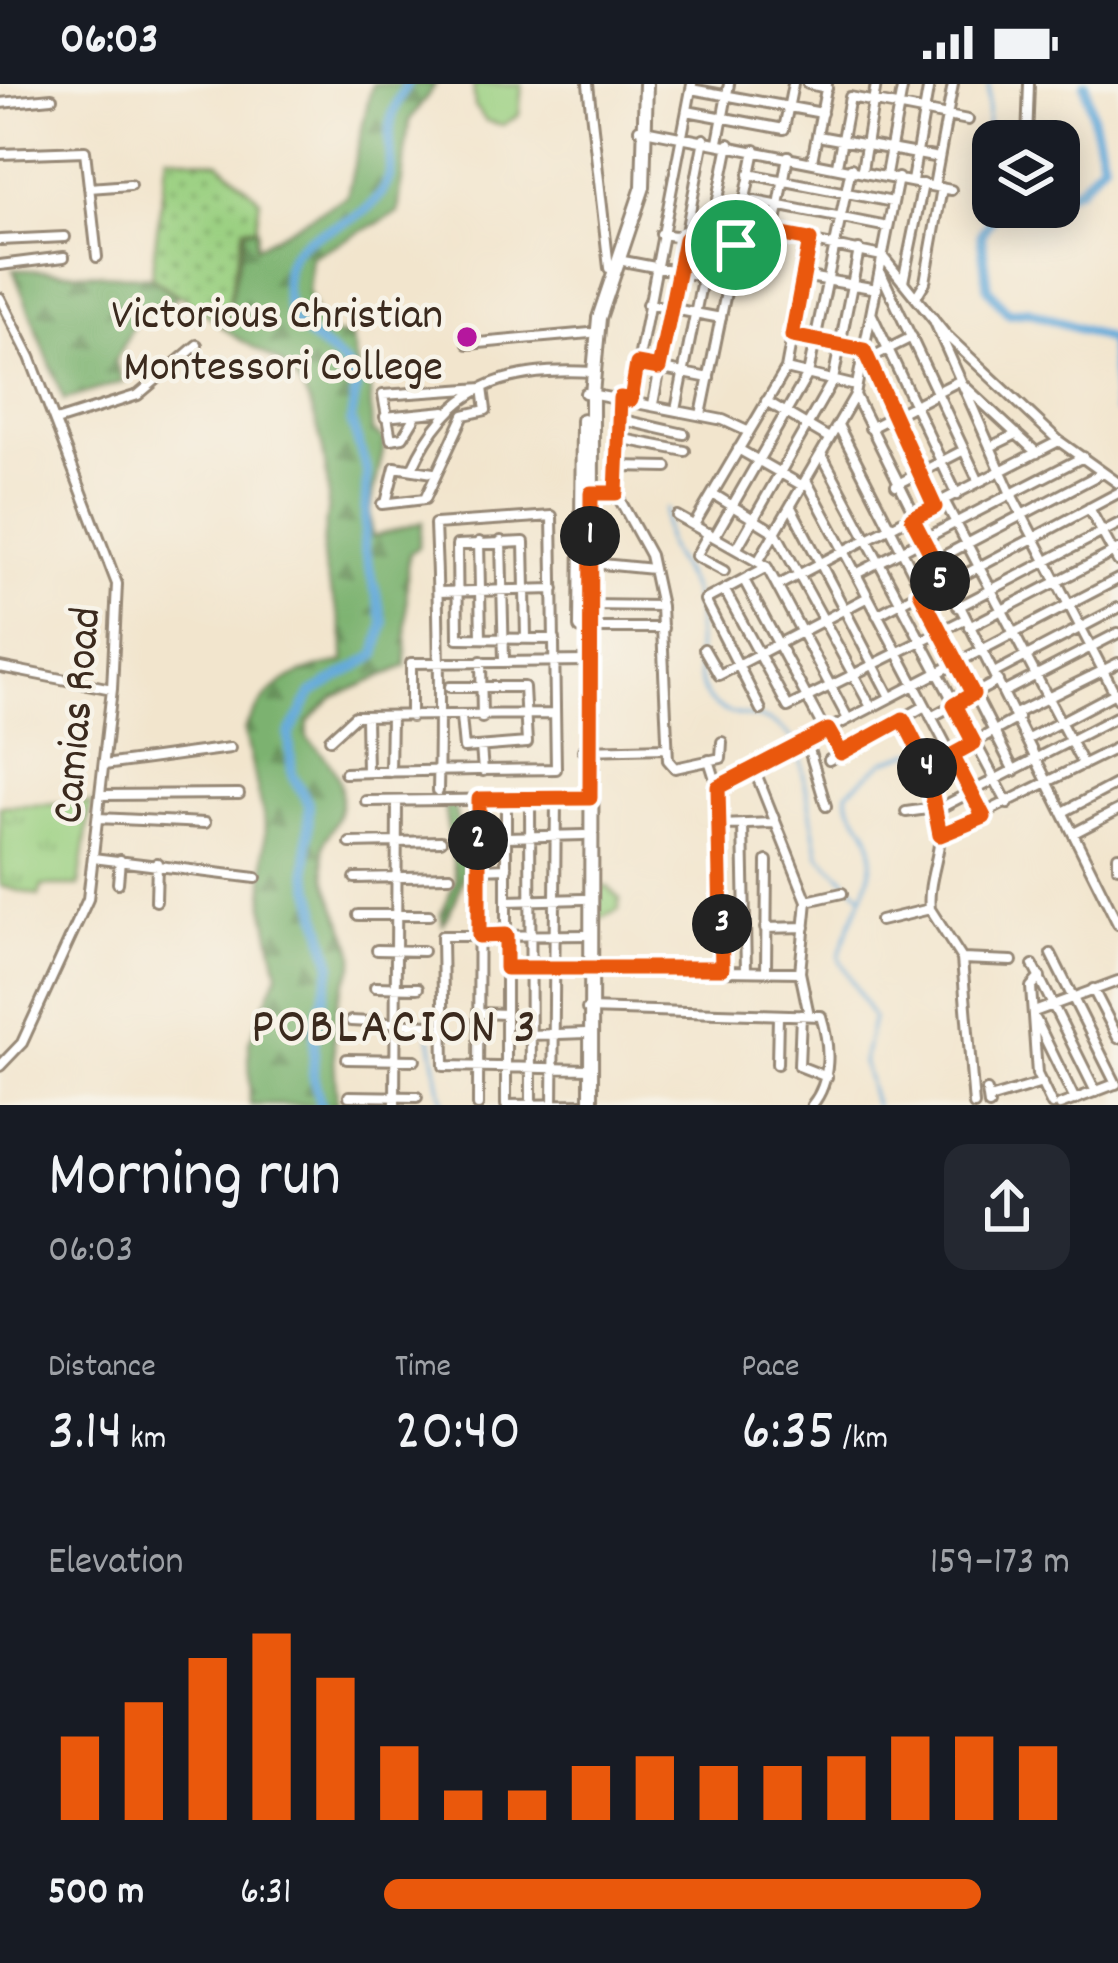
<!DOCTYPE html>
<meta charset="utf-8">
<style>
:root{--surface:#171b24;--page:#242831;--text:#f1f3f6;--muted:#9ea1a6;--accent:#ea580c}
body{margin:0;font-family:Dekko,sans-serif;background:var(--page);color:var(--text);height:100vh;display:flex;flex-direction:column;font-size:45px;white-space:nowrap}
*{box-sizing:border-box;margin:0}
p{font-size:39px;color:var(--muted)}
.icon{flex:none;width:66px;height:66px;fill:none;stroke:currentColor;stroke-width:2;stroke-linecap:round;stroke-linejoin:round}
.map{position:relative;height:1021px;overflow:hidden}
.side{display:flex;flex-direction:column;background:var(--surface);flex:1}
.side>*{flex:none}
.tools{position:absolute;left:972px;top:36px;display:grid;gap:24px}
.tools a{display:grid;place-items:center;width:108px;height:108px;border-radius:24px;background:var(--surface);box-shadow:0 6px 30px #0003;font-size:60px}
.pin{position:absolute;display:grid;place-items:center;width:102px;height:102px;color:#fff;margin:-51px;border:6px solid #fff;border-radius:50%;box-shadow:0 3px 12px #0007}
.km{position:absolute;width:60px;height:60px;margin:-30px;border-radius:50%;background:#222;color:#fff;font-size:33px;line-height:60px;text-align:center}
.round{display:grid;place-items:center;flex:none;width:126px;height:126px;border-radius:24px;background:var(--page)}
.headline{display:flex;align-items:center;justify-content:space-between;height:204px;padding:0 48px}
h1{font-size:66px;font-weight:600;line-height:90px}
.figures{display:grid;grid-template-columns:repeat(3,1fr);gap:18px;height:204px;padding:12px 48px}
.figures div{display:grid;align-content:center}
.figures b{font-size:60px;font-weight:600}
.figures small{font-size:33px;font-weight:400}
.figures p{font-size:33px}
.chart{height:336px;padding:24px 48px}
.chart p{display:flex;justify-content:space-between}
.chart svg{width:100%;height:216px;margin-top:12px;stroke:var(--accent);stroke-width:6}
ul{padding:0 48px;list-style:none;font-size:39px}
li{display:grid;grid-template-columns:192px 144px 1fr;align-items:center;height:90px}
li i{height:30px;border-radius:15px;background:var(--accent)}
.status{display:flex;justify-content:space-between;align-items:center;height:84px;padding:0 60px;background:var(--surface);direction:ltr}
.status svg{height:33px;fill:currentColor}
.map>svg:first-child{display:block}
.grass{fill:url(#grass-tufts);stroke:#6b7d50;stroke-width:3}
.forest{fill:url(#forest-firs);stroke:#5c6e47;stroke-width:3}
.garden{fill:url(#garden-dots);stroke:#6b7d50;stroke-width:3}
.pitch{fill:#9bd082;stroke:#6b7d50;stroke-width:3}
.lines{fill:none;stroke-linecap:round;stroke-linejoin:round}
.stream{stroke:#62a9d9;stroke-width:3}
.river{stroke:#62a9d9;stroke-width:10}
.minor-casing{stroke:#968876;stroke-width:14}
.major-casing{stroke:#968876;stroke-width:18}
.minor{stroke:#fff;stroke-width:8}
.major{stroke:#fff;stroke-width:12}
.route-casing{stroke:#fff;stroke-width:24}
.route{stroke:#ea580c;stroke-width:15}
.poi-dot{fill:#b5179e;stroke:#f7f3e8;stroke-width:4.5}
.labels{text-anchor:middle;stroke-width:9;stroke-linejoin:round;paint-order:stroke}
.poi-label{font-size:45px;fill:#3b2a1e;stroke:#f7f3e8;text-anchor:end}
.street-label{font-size:45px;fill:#3b2a1e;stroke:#f7f3e8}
.quarter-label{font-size:51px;letter-spacing:3px;fill:#3b2a1e;stroke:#f7f3e8}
</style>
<div class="status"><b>06:03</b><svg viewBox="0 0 49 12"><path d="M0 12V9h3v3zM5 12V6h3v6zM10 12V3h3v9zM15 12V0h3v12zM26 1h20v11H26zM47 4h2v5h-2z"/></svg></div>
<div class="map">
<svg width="1118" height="1021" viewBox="0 0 1118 1021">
<defs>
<pattern id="grass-tufts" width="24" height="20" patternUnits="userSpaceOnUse" patternTransform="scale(3)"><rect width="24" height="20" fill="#9bd082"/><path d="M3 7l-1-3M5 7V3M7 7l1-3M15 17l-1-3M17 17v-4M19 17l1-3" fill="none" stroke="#80a96a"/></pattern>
<pattern id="forest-firs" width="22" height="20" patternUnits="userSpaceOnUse" patternTransform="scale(3)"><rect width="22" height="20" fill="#7cb270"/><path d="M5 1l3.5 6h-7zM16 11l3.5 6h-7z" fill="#67915b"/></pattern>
<pattern id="garden-dots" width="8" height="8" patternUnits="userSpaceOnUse" patternTransform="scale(3)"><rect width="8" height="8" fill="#9bd082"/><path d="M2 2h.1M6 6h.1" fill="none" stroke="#80a96a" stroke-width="1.8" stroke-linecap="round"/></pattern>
</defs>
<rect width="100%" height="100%" fill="#f7f3e8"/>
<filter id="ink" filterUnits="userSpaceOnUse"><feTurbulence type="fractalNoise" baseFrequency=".00833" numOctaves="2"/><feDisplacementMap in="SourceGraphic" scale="24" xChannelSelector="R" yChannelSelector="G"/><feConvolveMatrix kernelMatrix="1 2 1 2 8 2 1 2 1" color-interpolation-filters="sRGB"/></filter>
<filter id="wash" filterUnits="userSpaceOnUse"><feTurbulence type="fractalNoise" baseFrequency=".004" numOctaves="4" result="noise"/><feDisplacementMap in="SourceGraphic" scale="48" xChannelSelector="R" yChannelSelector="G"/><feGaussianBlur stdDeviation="2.7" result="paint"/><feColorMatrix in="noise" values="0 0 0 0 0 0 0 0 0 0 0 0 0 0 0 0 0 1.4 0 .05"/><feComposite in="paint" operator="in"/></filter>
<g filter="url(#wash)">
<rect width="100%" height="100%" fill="#f2e5cd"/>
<path class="grass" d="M 91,719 L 79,802 L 42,802 L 39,812 L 0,802 L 0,722 Z
M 599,803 L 608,803 L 620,815 L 619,826 L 598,836 Z"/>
<path class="forest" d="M 372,0 L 436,0 L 409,37 L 398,129 L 311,173 L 308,209 L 324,250 L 351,252 L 357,281 L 370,304 L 372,347 L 385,357 L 370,427 L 372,453 L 422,438 L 418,463 L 410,469 L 407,482 L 406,582 L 334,613 L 308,638 L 307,654 C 331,677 350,698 337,734 C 333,746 322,755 323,768 C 324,809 343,831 353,865 C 357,881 350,888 344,900 C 328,934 335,984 337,1021 L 250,1021 L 249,958 L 278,889 L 264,821 L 265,739 L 244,646 C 270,598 291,588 344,578 C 346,527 325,511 323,470 C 322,449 330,427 328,405 C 325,367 315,311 286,284 C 268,268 242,261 224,244 L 246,145 L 257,145 L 256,163 L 347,112 Z
M 13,185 L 151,193 L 176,213 L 170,220 L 131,225 L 135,238 L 115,277 L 123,298 L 64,316 Z
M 444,722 L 454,722 C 465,773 471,795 443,840 L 441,830 L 456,796 Z"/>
<path class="garden" d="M 167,71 L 219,78 L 260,115 L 256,143 L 244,143 L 223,244 C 200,221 176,212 151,192 Z"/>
<path class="pitch" d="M 473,0 L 522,0 L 519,31 L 503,41 L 486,37 L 475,23 Z"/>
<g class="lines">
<path class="stream" d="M 989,0 L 986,77 L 972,111 L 979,130 L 990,133
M 666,425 C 658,476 690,483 696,520 C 700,546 690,603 713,620 C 743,642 763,620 795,658
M 799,667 L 819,771 L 861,810
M 427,934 L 443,1021
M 875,1021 L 863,978 L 873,934 L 839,874 C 845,838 879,797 871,758 C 867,737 847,729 847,708 L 885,677 L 915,667"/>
<path class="river" d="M 1059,112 L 1079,104 L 1103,78 L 1085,0
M 999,123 L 981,150 L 988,204 L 1008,229 L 1028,227 L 1111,256 L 1118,326
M 320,1021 L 313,990 L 315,944 L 332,881 L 307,787 L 309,720 L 292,691 L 289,651 L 312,609 L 376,571 L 384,539 L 364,464 L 367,387 L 351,337 L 356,305 L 346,281 L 293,239 C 258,126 356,165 386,101 C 395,83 388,63 390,44 C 391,29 400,13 407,0"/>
</g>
</g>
<g filter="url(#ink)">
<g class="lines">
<g class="minor-casing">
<path id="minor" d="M 588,0 L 609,184
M 808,0 L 827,4
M 691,5 L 822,29
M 0,19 L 52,14
M 687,27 L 784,45 L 793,0
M 639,45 L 951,106
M 818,52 L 939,74
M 1027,57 L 1029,0
M 718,58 L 729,0
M 0,70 L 85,67 L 97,173
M 812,77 L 827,0
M 837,81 L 850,13 L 968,36
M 862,86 L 876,0
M 749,90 L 893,118
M 886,90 L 903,0
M 912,97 L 929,0
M 934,102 L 953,0
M 89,104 L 130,101
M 745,115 L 888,143
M 740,143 L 882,172
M 661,150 L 736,161
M 774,150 L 788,72
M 0,156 L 65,153
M 883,173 L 945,250 L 1059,357 L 1118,399
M 618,176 L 728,197
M 0,181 L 64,173
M 881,189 L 979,398
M 803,192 L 877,205
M 903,198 L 923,100
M 916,213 L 925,198 L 942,104
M 0,214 L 30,273 L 117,500 L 112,605 L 88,815 L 22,959 L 0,982
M 647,220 L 721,234
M 872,231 L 957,411
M 933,234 L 1011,410 L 1118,615
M 792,252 L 864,266
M 468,260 L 590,249
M 864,273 L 935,423
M 866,276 L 912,253
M 637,280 L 709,294
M 786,285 L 856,302
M 937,308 L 959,297 L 1037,369
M 585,309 L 723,336 L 747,347
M 855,311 L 1118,840
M 620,314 L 616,409 L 650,471 L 661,522 L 668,676 L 675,684 L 721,674 L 722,658
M 631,316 L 692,0
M 766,317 L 829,354
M 653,320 L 704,55
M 676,326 L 729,60
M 701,331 L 755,66
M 385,333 L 445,327
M 619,335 L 684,350
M 56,337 L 138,311 L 197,261
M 838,341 L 1014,687
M 870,344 L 938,309
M 618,354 L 685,367
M 990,363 L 1017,350
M 738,365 L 803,402
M 822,371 L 1008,720
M 617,382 L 667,383
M 412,385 C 449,302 504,283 593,288
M 806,396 L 844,467 L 1059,357
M 896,401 L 964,366
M 587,409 L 616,409
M 713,410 L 776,449 L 871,623
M 945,418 L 1083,681
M 386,419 L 395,383 L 433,389
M 382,420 L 425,415 L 464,331 L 486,326 L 483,304 L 383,311 L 391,355 L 403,353 L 417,330
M 1089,424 L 1118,477
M 792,425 L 890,613
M 677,432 L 767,483 L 848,635
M 694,441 L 786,285 L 810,156
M 709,449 L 696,472 L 724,487
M 715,452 L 808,290 L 851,84
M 501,457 L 504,577
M 479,458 L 481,554
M 737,464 L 833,296 L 859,166
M 759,476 L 855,311 L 898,94
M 934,477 L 1102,389
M 592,479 L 653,485
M 856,490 L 1083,373
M 744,496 L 825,647
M 947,500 L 1118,409
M 777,502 L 844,467 L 984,733
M 725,507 L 788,623 L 965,535
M 438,508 L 554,505
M 588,521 L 661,522
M 958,523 L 1118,440
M 877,531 L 944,495
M 969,543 L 1118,466
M 593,544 L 663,544
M 526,554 L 524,458 L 457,461 L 458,554 L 555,555
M 704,565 L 719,591 L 868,513
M 481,577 L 482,634
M 0,583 L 112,605
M 994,589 L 1118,524
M 450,603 L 524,603 L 527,659 L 464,664 L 461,633
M 1004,608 L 1118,549
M 761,626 L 705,516 L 767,483
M 1015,630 L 1118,579
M 366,632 L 367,688
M 411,633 L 411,579 L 589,577
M 931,633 L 998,597
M 903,635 C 922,669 941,710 940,751 C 939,776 927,799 930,825 L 962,875 L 974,1021
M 828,646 L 841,669
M 330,655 L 355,632 L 555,630
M 1028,655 L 1117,608
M 807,659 L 826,722
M 481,663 L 483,687
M 583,666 L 667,664
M 951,671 L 1018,634
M 709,676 L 721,714 L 722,884
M 829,676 L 925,622
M 104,681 L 230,664
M 753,682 L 807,817 L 800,888 L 809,931
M 390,688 L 391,632
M 345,689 C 415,686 486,686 556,685 L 552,432 L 435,440 C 439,528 440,618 438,707
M 718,703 L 1118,495
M 102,711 L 239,710
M 530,715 L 531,1021
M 366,717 L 590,714
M 906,728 L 942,723 L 1118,632
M 1063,728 L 1118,699
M 98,734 L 205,739
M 743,740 L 746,887
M 721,741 L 773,739
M 1074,749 L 1118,726
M 940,751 L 1118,663
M 506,753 L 584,751
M 350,759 L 441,757
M 1118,772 L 1118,783
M 93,774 L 256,794
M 478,785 L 507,784
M 355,794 L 450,792
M 118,799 L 120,776
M 156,817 L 157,779
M 506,817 L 584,815
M 807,817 L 842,809
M 358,831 L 429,831
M 880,837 L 930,825
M 765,844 L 805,843
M 377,866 L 423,867
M 1051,870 L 1116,1000
M 962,875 L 1012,877
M 1033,881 L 1096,1008
M 506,884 L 800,888
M 766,887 L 767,777
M 1040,893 L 1031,903 L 1037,990 L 1052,1021
M 375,903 L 418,904
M 1093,905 L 1118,954
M 587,925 L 821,932 C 830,961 832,997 812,1021
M 1034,928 L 1118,897
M 479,929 L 506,930
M 801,931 L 799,982 L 827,993
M 1036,936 L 1075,1016
M 351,937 L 429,941
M 530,951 L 586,949
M 347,975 L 415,976
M 777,980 L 778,931
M 591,985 L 444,982 L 442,852 L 592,851
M 987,1007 L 989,1021
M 349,1012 L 417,1013
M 989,1015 L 1042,999
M 395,1021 L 397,717
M 478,1021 L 479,715
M 506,1021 L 506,715
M 506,1021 L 584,1020
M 553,1021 L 556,714
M 1060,1021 L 1115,1000"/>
</g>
<g class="major-casing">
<path id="major" d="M 581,543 L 583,336
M 591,1021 L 592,310 L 599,234 L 643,103 L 646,0"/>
</g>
<use href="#minor" class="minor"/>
<use href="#major" class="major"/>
</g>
</g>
<g class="lines" filter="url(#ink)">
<g class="route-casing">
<path id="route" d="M 740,143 L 810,156 L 792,252 L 864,266 L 935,423 L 912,434 L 944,495 L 920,508 L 973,610 L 954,621 L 974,659 L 952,671 L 984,733 L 940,751 L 926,680 L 903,635 L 841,669 L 828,646 L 718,703 L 722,884 L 506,884 L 506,851 L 479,852 L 479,715 L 590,714 L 591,409 L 616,409 L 620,314 L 631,316 L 637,280 L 659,284 L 685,155 L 736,161 Z"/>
</g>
<use href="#route" class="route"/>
</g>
<circle class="poi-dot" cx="467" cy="253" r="12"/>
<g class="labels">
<g class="poi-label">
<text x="443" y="243">Victorious Christian<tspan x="443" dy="52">Montessori College</tspan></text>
</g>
<g class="street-label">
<text transform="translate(73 631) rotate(-85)" y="16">Camias Road</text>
</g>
<g class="quarter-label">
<text x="395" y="957">POBLACION 3</text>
</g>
</g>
</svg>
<div class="tools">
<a><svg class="icon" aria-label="layers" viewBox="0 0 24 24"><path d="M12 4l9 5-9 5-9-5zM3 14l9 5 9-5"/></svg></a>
</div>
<div class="pin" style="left:736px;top:161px;background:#1e9e55"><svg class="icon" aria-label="arrive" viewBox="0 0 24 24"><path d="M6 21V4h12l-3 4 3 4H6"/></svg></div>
<b class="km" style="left:590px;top:452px">1</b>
<b class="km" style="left:478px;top:756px">2</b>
<b class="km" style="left:722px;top:840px">3</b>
<b class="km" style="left:927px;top:684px">4</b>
<b class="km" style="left:940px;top:497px">5</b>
</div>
<section class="side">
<div class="headline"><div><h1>Morning run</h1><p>06:03</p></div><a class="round"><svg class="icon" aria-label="share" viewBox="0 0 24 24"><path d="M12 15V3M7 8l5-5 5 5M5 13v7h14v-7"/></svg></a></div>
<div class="figures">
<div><p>Distance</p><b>3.14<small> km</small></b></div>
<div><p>Time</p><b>20:40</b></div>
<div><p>Pace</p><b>6:35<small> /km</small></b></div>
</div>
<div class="chart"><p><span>Elevation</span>159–173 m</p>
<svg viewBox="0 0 160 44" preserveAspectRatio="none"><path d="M5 44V27M15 44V20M25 44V11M35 44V6M45 44V15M55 44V29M65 44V38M75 44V38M85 44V33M95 44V31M105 44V33M115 44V33M125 44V31M135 44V27M145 44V27M155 44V29"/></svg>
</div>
<ul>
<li><b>500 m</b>6:31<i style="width:87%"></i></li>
</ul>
</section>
